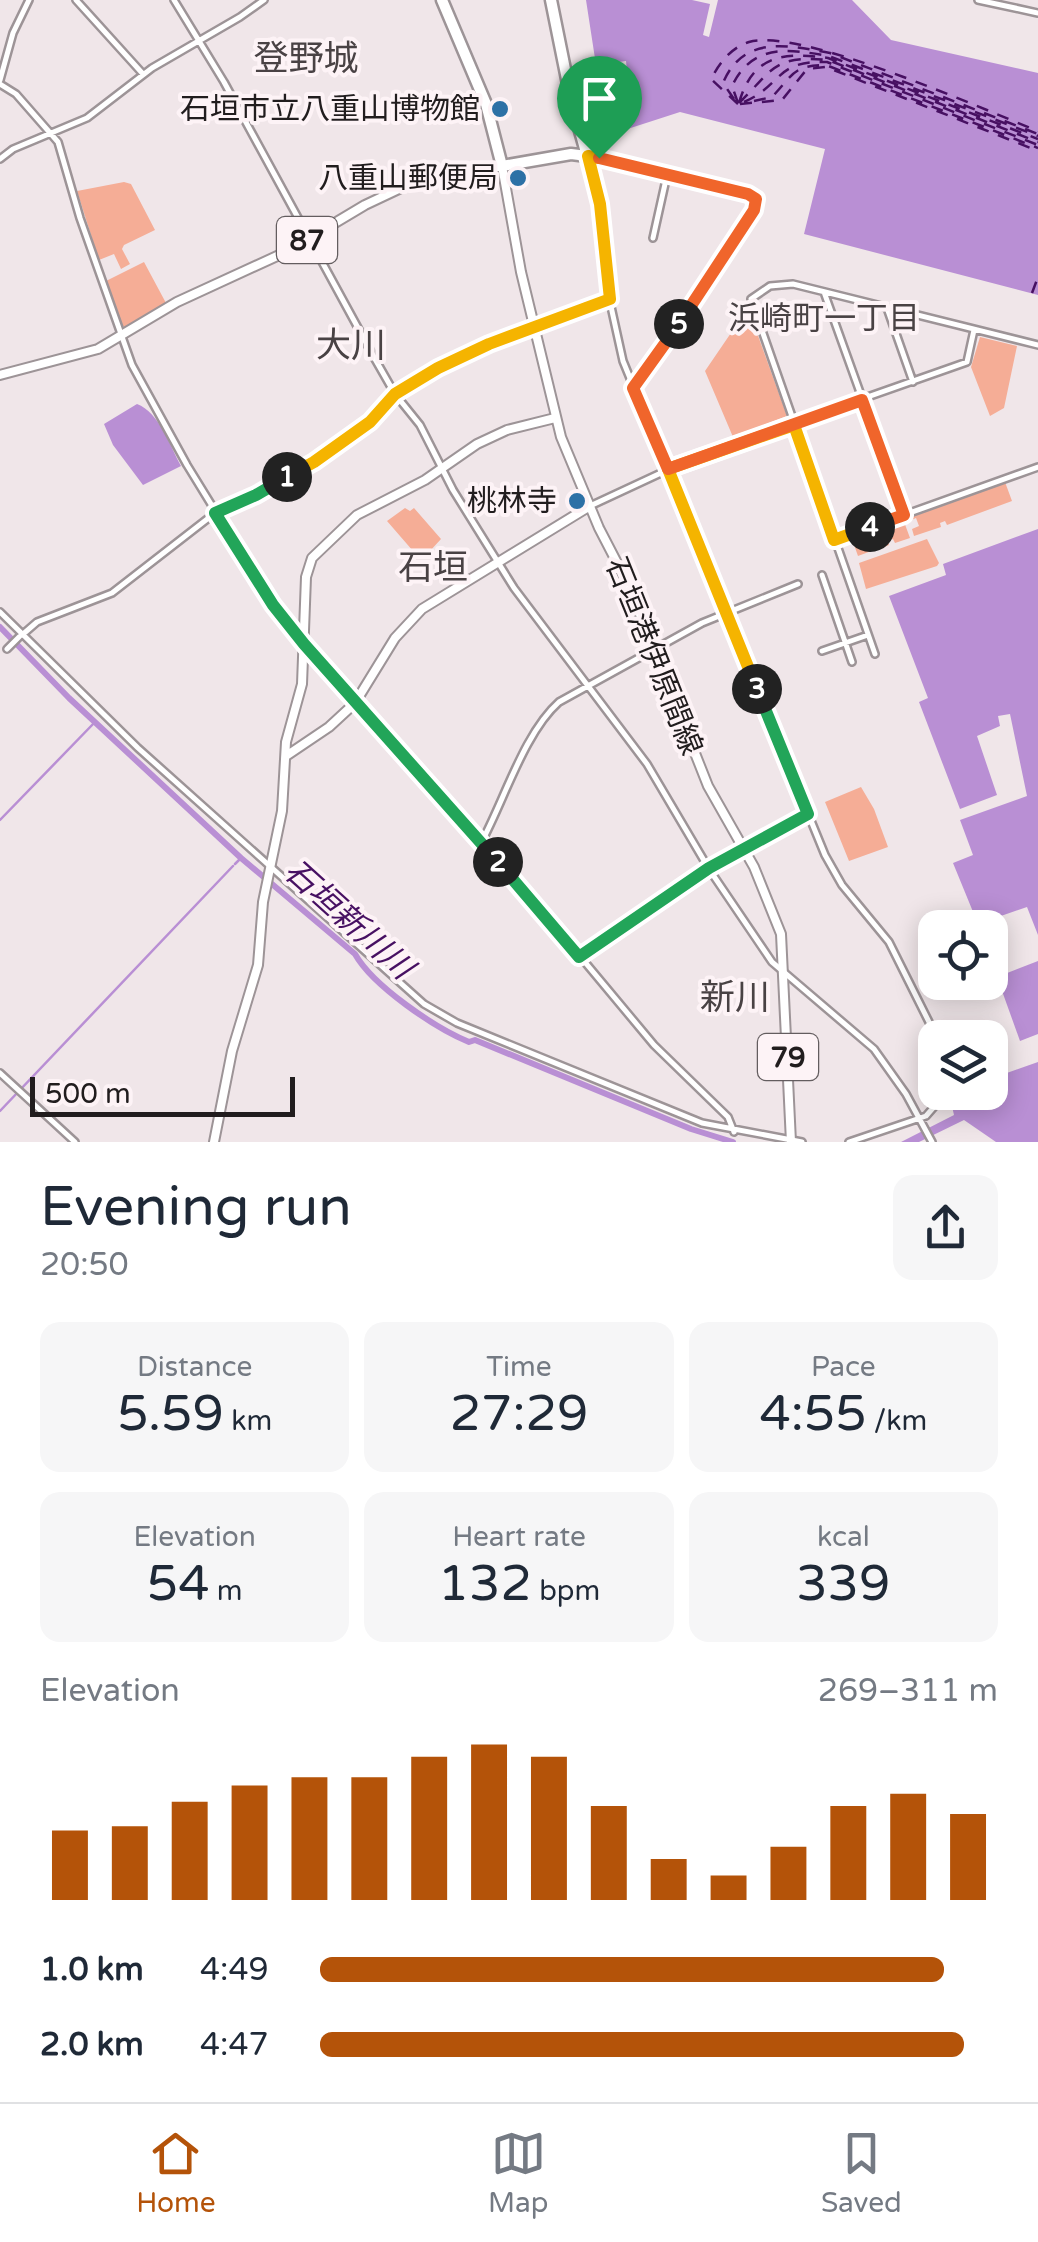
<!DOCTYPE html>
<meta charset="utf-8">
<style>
:root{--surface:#fff;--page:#f6f6f7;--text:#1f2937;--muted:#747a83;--line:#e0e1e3;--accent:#b45309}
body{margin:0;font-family:"Varela Round","Noto Sans JP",sans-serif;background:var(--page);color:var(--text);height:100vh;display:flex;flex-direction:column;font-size:38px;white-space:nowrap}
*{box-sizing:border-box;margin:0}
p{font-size:32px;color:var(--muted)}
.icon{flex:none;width:55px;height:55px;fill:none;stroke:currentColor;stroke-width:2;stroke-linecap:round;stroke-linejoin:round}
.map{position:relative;height:1142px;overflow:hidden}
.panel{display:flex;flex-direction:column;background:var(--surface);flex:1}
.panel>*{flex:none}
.fabs{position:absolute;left:918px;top:910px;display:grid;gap:20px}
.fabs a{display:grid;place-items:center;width:90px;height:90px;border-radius:20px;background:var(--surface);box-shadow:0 5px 25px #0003;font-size:50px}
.scale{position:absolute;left:30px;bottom:25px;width:265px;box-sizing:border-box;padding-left:10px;border:5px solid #211d1e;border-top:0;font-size:28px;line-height:35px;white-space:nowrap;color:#211d1e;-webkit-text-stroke:8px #fdf3f6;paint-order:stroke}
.pin{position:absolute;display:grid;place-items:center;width:85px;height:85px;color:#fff;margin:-102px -42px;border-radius:50% 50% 50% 0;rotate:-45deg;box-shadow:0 0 10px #0007}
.pin .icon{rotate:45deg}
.km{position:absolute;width:50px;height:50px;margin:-25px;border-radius:50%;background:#222;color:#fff;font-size:28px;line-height:50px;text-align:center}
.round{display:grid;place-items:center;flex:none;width:105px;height:105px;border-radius:20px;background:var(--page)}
.overview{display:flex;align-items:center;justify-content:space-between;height:170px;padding:0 40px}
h1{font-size:55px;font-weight:600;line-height:75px}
.metrics{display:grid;grid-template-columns:repeat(3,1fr);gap:15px;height:170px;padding:10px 40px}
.metrics div{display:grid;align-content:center;border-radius:20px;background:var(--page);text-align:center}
.metrics b{font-size:50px;font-weight:600}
.metrics small{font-size:28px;font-weight:400}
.metrics p{font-size:28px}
.chart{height:280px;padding:20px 40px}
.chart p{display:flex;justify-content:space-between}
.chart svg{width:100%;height:180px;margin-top:10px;stroke:var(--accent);stroke-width:6}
ul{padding:0 40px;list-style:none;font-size:32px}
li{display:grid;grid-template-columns:160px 120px 1fr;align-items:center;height:75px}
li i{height:25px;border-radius:12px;background:var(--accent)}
.dock{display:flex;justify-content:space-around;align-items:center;height:140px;border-top:2px solid var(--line);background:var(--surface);font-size:28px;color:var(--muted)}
.dock a{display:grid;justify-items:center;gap:5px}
.dock .active{color:var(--accent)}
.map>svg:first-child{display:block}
.green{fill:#f5ad96}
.water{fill:#b98fd4}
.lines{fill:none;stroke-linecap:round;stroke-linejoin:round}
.stream{stroke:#b98fd4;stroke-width:2.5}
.river{stroke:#b98fd4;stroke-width:6}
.ferry{stroke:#471062;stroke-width:2.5;stroke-dasharray:12 10;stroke-linecap:butt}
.minor-casing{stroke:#9d9497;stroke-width:10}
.major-casing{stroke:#9d9497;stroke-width:12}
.highway-casing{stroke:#9d9497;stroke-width:15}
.minor{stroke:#fff;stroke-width:5}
.major{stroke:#fff;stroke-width:8}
.highway{stroke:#fff;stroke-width:10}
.split-1-casing{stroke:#fff;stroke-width:20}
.split-2-casing{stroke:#fff;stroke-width:20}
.split-3-casing{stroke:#fff;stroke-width:20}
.split-4-casing{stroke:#fff;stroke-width:20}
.split-5-casing{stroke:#fff;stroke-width:20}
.split-6-casing{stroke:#fff;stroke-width:20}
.split-1{stroke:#f5b400;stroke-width:12}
.split-2{stroke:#22a559;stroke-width:12}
.split-3{stroke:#22a559;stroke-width:12}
.split-4{stroke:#f5b400;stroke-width:12}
.split-5{stroke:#f0652b;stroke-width:12}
.split-6{stroke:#f0652b;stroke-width:12}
.poi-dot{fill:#2d71a6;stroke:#fdf3f6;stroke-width:4}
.labels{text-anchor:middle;stroke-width:8;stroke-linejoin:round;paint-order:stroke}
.shield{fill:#fdf3f6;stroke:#635d5f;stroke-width:2.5}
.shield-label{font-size:28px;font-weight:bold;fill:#211d1e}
.poi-label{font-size:30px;fill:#211d1e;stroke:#fdf3f6;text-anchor:end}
.street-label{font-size:30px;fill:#211d1e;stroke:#fdf3f6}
.neighbourhood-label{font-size:32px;fill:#494244;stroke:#fdf3f6}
.water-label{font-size:32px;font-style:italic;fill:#471062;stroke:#fdf3f6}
.quarter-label{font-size:35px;fill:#494244;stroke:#fdf3f6}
</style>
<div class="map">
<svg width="1038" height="1142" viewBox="0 0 1038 1142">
<rect width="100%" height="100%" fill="#f0e6e9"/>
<path class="green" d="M 124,182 L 131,184 L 155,230 L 124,245 L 122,249 L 130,264 L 121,269 L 114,254 L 99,260 L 77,191 Z
M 144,262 L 166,303 L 126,328 L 119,324 L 104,282 Z
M 748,308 L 787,416 L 733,437 L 705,371 Z
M 980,337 L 1017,346 L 1004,408 L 990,416 L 971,367 Z
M 1005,482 L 1012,501 L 947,525 L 945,521 L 940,523 L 941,527 L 914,536 L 912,529 L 919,526 L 916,518 L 909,521 L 907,518 Z
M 405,508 L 410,511 L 414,508 L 441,539 L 430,551 L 413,551 L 387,521 Z
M 903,519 L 910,538 L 895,543 L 893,539 L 888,541 L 889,545 L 880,549 L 878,545 L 873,547 L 874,550 L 858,556 L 853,542 L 841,546 L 839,542 Z
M 927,539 L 939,563 L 937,566 L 866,589 L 859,563 Z
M 861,787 L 874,809 L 888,847 L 849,861 L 825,802 Z"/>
<path class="water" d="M 586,0 L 692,0 L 710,4 L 703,35 L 709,37 L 718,0 L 852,0 L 891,40 L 1038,73 L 1038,295 L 804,234 L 825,149 L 680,112 L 609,135 L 599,76 L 627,71 L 626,61 L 596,65 Z
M 137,404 C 159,412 170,446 181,466 L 143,485 L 113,445 L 104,424 Z
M 1038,529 L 1038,935 L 1027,907 L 978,924 L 953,863 L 973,855 L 960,820 L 1027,796 L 1010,714 L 998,716 L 1000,726 L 977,736 L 997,795 L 960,809 L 919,702 L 928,698 L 889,596 L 946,575 L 943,564 Z
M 1038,961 L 1038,1034 L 1020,1041 L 997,977 Z
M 1038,1062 L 1038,1142 L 996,1142 L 964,1120 L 919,1142 L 901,1142 L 954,1115 L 951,1102 L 955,1093 L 990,1092 L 990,1079 Z"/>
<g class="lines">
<path class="stream" d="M 0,820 L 95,722
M 235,864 L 241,858
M 0,1111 L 233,866"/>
<path class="river" d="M 0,627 L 69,698 L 241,858 L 355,954 C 373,986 435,1028 469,1042 L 475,1040 L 691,1129 L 733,1142"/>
<path class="ferry" d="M 734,99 L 723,83 C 743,35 787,45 830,53 L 1038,134
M 754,101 L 772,97 C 793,75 793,65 826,65 L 1038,148
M 744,102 C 783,85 775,60 827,62 L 1038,145
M 738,103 L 732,86 C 753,43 788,49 829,56 L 1038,136
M 739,103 C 753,54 784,52 828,58 L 1038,139
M 739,103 C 774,69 773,55 828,60 L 1038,142
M 738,104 L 711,79 C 719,64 730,48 749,42 C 800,27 982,109 1038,131
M 740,104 L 782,100 L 807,69 L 826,67 L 1038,151
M 1032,293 L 1038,277"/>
<g class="minor-casing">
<path id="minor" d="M 76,0 L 143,74
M 174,0 L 224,82 L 375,359 L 395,394 L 420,425 L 453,490 L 514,588 L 647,764 L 709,869 L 772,962 L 874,1049 L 906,1094 L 932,1142
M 978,0 L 1038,13
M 0,80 L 13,33 L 29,0
M 0,84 L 16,94 L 58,142 L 80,218 L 132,365 L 187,465 L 273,605 L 355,703 L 549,919 L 654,1045 L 728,1117 L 734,1132
M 587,156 L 747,194 L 756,201 L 754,210 L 633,389
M 588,157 L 601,204 L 610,302 L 623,361 L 825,855 L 842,885 L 889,942 L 937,1038
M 0,159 L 13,149 L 87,118 L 152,68 L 240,17 L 264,0
M 653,238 L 667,175
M 824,292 L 904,515
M 887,308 L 913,382
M 590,506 L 691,459 L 967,362 L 974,330
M 834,540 L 1038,467
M 822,575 L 852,662
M 0,612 L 138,748 L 424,1004 L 457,1023 L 702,1123 L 802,1142
M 22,635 L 37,622 L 112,593 L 215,513 L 242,503 L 313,463 L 370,422 L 395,394 L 409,384 L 471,352 L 610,299
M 7,649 L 19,637
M 822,651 L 868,635
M 875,654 L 751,299 L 770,286 L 793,284 L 1038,345
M 481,843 C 504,801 524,733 559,702 L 702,623 L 798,584
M 579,957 C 652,906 726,849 808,814
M 0,1073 L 75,1142
M 849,1142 L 926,1116 L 947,1092"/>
</g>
<g class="major-casing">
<path id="major" d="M 0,375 L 98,349 L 177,302 L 288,251 L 365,205 L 401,188 L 445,175 L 502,166 L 521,272 L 561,437 L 599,528 L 628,584 L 708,786 L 754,867 L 781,934 L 791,1142
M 286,756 L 329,727 L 355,703 L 395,638 L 422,609 L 590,506
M 214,1142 L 232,1051 L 258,965 L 263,902 L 282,811 L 286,742 L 302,684 L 306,577 L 312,558 L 357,515 L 425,480 L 477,444 L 507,430 L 555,418"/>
</g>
<g class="highway-casing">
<path id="highway" d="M 442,0 L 486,104 L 502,166 L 571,154 L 587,156 L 571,99 L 551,0"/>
</g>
<use href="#minor" class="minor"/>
<use href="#major" class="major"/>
<use href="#highway" class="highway"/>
</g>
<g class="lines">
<g class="split-1-casing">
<path id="split-1" d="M 287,477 L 314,462 L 370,422 L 395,394 L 438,368 L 489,344 L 610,299 L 600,204 L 588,156 L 599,158"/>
</g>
<g class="split-2-casing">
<path id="split-2" d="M 287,477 L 256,495 L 215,513 L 273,605 L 304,644 L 498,862"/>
</g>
<g class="split-3-casing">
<path id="split-3" d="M 498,862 L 579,957 L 709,868 L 808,814 L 757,689"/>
</g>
<g class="split-4-casing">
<path id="split-4" d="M 757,689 L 668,469 L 794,425 L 834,540 L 870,527"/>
</g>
<g class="split-5-casing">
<path id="split-5" d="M 679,324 L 633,388 L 668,469 L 862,400 L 904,515 L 870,527"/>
</g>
<g class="split-6-casing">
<path id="split-6" d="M 599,158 L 748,194 L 756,199 L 754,210 L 679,324"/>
</g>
<use href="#split-1" class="split-1"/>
<use href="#split-2" class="split-2"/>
<use href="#split-3" class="split-3"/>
<use href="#split-4" class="split-4"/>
<use href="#split-5" class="split-5"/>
<use href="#split-6" class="split-6"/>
</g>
<g class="poi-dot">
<circle cx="500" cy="109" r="10"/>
<circle cx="518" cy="178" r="10"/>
<circle cx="577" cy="501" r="10"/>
</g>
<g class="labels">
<g class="shield">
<rect x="277" y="217" width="60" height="46" rx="8"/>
<rect x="758" y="1034" width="60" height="46" rx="8"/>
</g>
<g class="shield-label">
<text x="307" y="250">87</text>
<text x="788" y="1067">79</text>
</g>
<g class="poi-label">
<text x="480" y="119">石垣市立八重山博物館</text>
<text x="498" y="188">八重山郵便局</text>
<text x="557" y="511">桃林寺</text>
</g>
<g class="street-label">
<text transform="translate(654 656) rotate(68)" y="10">石垣港伊原間線</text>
</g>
<g class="neighbourhood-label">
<text x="824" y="329">浜崎町一丁目</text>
</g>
<g class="water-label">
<text transform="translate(349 919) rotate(42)" y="11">石垣新川川</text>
</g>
<g class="quarter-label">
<text x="306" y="70">登野城</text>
<text x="351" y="357">大川</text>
<text x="433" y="579">石垣</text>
<text x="735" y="1009">新川</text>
</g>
</g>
</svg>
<div class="fabs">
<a><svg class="icon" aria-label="locate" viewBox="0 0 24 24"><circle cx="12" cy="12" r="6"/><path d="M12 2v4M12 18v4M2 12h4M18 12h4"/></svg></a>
<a><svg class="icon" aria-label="layers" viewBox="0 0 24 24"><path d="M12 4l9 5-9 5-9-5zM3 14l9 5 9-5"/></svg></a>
</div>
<div class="scale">500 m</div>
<div class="pin" style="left:599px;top:158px;background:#1e9e55"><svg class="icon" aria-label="arrive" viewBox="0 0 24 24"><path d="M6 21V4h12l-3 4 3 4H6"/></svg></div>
<b class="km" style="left:287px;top:477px">1</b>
<b class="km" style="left:498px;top:862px">2</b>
<b class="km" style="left:757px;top:689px">3</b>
<b class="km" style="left:870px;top:527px">4</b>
<b class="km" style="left:679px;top:324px">5</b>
</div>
<section class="panel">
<div class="overview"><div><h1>Evening run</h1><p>20:50</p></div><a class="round"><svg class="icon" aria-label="share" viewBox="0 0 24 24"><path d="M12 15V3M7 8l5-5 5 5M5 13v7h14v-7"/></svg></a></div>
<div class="metrics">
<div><p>Distance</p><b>5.59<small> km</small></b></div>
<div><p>Time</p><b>27:29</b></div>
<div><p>Pace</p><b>4:55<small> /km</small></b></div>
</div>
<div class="metrics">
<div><p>Elevation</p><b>54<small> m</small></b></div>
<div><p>Heart rate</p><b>132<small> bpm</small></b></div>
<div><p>kcal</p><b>339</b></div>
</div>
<div class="chart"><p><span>Elevation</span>269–311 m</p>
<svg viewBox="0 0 160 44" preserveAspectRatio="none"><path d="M5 44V27M15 44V26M25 44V20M35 44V16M45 44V14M55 44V14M65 44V9M75 44V6M85 44V9M95 44V21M105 44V34M115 44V38M125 44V31M135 44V21M145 44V18M155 44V23"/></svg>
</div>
<ul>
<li><b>1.0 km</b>4:49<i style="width:92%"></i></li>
<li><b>2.0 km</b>4:47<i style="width:95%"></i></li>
</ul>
</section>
<nav class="dock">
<a class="active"><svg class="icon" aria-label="home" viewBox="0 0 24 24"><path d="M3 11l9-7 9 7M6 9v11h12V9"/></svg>Home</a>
<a><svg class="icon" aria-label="map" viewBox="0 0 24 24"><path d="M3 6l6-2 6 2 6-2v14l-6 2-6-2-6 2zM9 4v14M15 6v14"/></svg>Map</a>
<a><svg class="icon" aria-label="saved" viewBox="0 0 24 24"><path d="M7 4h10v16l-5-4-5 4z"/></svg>Saved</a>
</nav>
